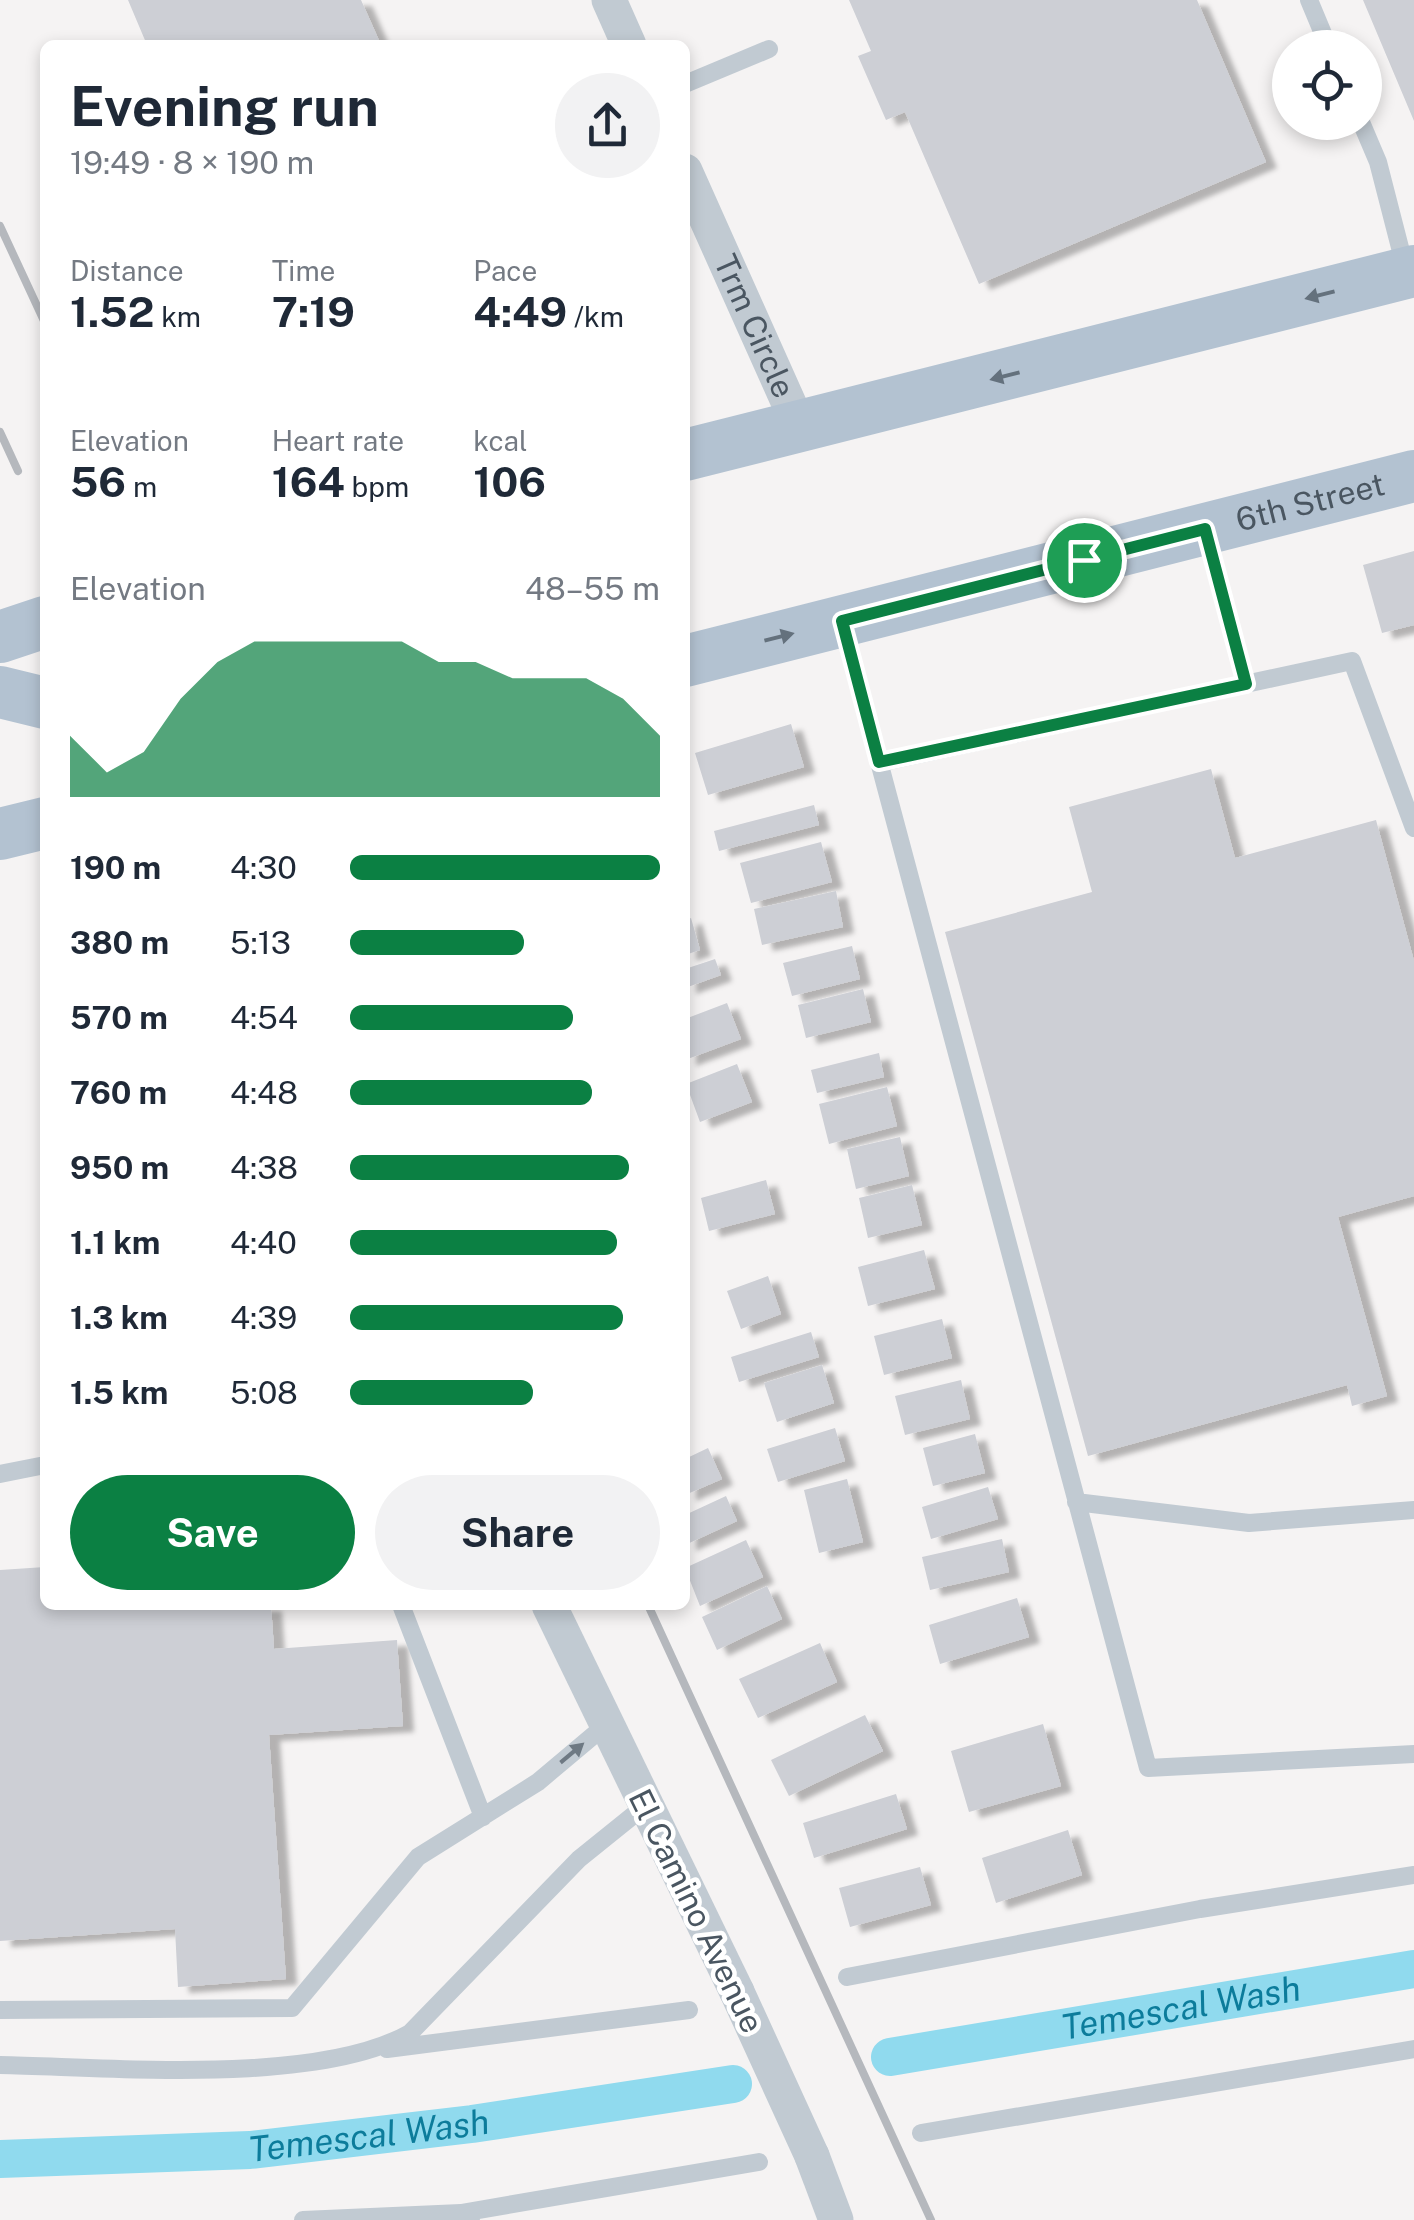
<!DOCTYPE html>
<meta charset="utf-8">
<style>
:root{--surface:#fff;--page:#f2f2f3;--text:#1f2937;--muted:#747a83;--accent:#0b8043}
body{margin:0;font-family:"Public Sans",sans-serif;background:var(--page);color:var(--text);height:100vh;display:flex;flex-direction:column;font-size:38px;white-space:nowrap}
*{box-sizing:border-box;margin:0}
p{font-size:32px;color:var(--muted)}
.icon{flex:none;width:55px;height:55px;fill:none;stroke:currentColor;stroke-width:2;stroke-linecap:round;stroke-linejoin:round}
.map{position:relative;flex:1;overflow:hidden}
.panel{position:absolute;left:40px;top:40px;width:650px;height:1570px;display:flex;flex-direction:column;background:var(--surface);border-radius:15px;box-shadow:0 5px 15px #0003}
.panel>*{flex:none}
.buttons{position:absolute;left:1272px;top:30px;display:grid;gap:20px}
.buttons a{display:grid;place-items:center;width:110px;height:110px;border-radius:50%;background:var(--surface);box-shadow:0 5px 15px #0003;font-size:50px}
.pin{position:absolute;display:grid;place-items:center;width:85px;height:85px;color:#fff;margin:-42px;border:5px solid #fff;border-radius:50%;box-shadow:0 2px 10px #0007}
.round{display:grid;place-items:center;flex:none;width:105px;height:105px;border-radius:52px;background:var(--page)}
.overview{display:flex;align-items:center;justify-content:space-between;height:170px;padding:0 30px}
h1{font-size:55px;font-weight:700;line-height:75px}
.stats{display:grid;grid-template-columns:repeat(3,1fr);gap:15px;height:170px;padding:10px 30px}
.stats div{display:grid;align-content:center}
.stats b{font-size:42px;font-weight:700}
.stats small{font-size:28px;font-weight:400}
.stats p{font-size:28px}
.chart{height:280px;padding:20px 30px}
.chart p{display:flex;justify-content:space-between}
.chart svg{width:100%;height:180px;margin-top:10px;fill:var(--accent);opacity:.7}
.button{display:flex;gap:20px;margin-top:auto;padding:20px 30px}
.button a{flex:1;height:115px;border-radius:60px;background:var(--accent);color:#fff;font-size:40px;font-weight:700;line-height:115px;text-align:center}
.button a+a{background:var(--page);color:var(--text)}
ul{padding:0 30px;list-style:none;font-size:32px}
li{display:grid;grid-template-columns:160px 120px 1fr;align-items:center;height:75px}
li i{height:25px;border-radius:12px;background:var(--accent)}
.map>svg:first-child{display:block}
.lines{fill:none;stroke-linecap:round;stroke-linejoin:round}
.canal{stroke:#90daee;stroke-width:38}
.building{fill:#cdcfd5;filter:url(#shadow)}
.service{stroke:#c1cad2;stroke-width:18}
.minor{stroke:#c1cad2;stroke-width:35}
.primary{stroke:#b3c2d1;stroke-width:52}
.rail{stroke:#b5b8bd;stroke-width:8}
.minor-bridge{stroke:#c1cad2;stroke-width:35}
.oneway{fill:#64717d}
.oneway2{fill:#6e7983}
.route-casing{stroke:#fff;stroke-width:20}
.route{stroke:#0b8043;stroke-width:12}
.labels{text-anchor:middle;stroke-width:9;stroke-linejoin:round;paint-order:stroke}
.street-label{font-size:32px;fill:#4a5661;stroke:#fff}
.water-label{font-size:35px;font-style:italic;fill:#0c7c9b;stroke:#fff}
</style>
<div class="map">
<svg width="1414" height="2220" viewBox="0 0 1414 2220">
<defs>
<filter id="shadow"><feDropShadow dx="11" dy="6" stdDeviation="2.5" flood-color="#0004"/></filter>
</defs>
<rect width="100%" height="100%" fill="#f5f3f3"/>
<g class="lines">
<g class="canal">
<path id="s1" d="M 890,2057 L 1414,1969"/>
<path id="s2" d="M 0,2159 L 250,2150 L 472,2124 L 733,2084"/>
</g>
</g>
<path class="building" d="M 128,0 L 361,0 L 381,45 L 147,45 Z
M 849,0 L 1197,0 L 1266,162 L 979,284 L 905,112 L 886,120 L 858,56 L 871,51 Z
M 1363,0 L 1414,0 L 1414,121 Z
M 1414,551 L 1414,625 L 1382,633 L 1363,565 Z
M 791,724 L 804,767 L 708,795 L 695,753 Z
M 1211,769 L 1235,858 L 1376,820 L 1414,961 L 1414,1196 L 1338,1217 L 1387,1396 L 1352,1406 L 1347,1385 L 1088,1456 L 945,932 L 1092,892 L 1069,807 Z
M 814,805 L 819,825 L 719,851 L 714,831 Z
M 821,842 L 832,882 L 751,903 L 740,863 Z
M 836,891 L 843,927 L 762,945 L 754,909 Z
M 691,918 L 700,950 L 685,955 L 685,920 Z
M 852,946 L 860,979 L 792,996 L 783,963 Z
M 715,959 L 721,975 L 685,988 L 685,969 Z
M 863,989 L 871,1022 L 806,1038 L 798,1005 Z
M 727,1003 L 741,1039 L 685,1060 L 685,1019 Z
M 879,1053 L 884,1077 L 817,1093 L 811,1070 Z
M 737,1064 L 752,1102 L 700,1122 L 686,1084 Z
M 887,1087 L 897,1126 L 829,1144 L 819,1104 Z
M 900,1137 L 909,1176 L 856,1189 L 847,1149 Z
M 766,1180 L 775,1214 L 709,1231 L 701,1198 Z
M 912,1185 L 922,1225 L 868,1238 L 859,1198 Z
M 924,1250 L 935,1289 L 868,1306 L 858,1267 Z
M 768,1276 L 781,1314 L 741,1329 L 727,1291 Z
M 942,1319 L 952,1358 L 884,1375 L 874,1336 Z
M 811,1332 L 819,1357 L 739,1382 L 731,1357 Z
M 822,1365 L 834,1403 L 777,1422 L 764,1383 Z
M 961,1380 L 970,1419 L 905,1435 L 895,1396 Z
M 835,1428 L 845,1461 L 778,1482 L 767,1449 Z
M 975,1434 L 985,1473 L 933,1486 L 923,1448 Z
M 708,1448 L 722,1479 L 685,1495 L 685,1459 Z
M 847,1479 L 863,1542 L 819,1553 L 804,1490 Z
M 988,1487 L 998,1519 L 931,1539 L 922,1507 Z
M 726,1496 L 737,1521 L 685,1545 L 685,1515 Z
M 1002,1539 L 1009,1572 L 930,1590 L 922,1557 Z
M 746,1540 L 763,1577 L 700,1606 L 685,1568 Z
M 45,1567 L 45,1605 L 271,1605 L 274,1649 L 397,1640 L 403,1726 L 269,1735 L 286,1979 L 178,1987 L 175,1929 L 0,1941 L 0,1570 Z
M 767,1586 L 782,1619 L 717,1650 L 702,1617 Z
M 1017,1598 L 1029,1637 L 940,1664 L 929,1625 Z
M 820,1643 L 837,1682 L 758,1718 L 739,1679 Z
M 865,1715 L 883,1751 L 789,1796 L 771,1760 Z
M 1043,1724 L 1061,1786 L 969,1812 L 951,1751 Z
M 896,1794 L 907,1829 L 814,1858 L 803,1823 Z
M 1068,1830 L 1082,1875 L 996,1903 L 982,1858 Z
M 920,1867 L 931,1905 L 850,1927 L 839,1888 Z"/>
<g class="lines">
<path class="service" d="M 1309,0 L 1329,48
M 685,84 L 769,49
M 1361,122 L 1378,162 L 1405,267
M 1206,535 L 1246,683
M 843,627 L 1148,1768 L 1414,1754
M 879,763 L 1352,661 L 1414,828
M 0,1474 L 45,1465
M 1076,1502 L 1249,1523 L 1414,1510
M 401,1605 L 483,1817
M 847,1977 L 1200,1909 L 1414,1875
M 0,2010 L 292,2008 L 418,1857 L 538,1782 L 607,1724
M 387,2049 L 689,2010
M 0,2065 C 110,2067 316,2086 410,2033 L 579,1859 L 646,1805
M 921,2133 L 1414,2049
M 461,2213 L 759,2162
M 303,2220 L 461,2213 L 471,2218"/>
<g class="minor">
<path d="M 609,0 L 629,45"/>
<path id="s3" d="M 685,171 L 799,426"/>
<path d="M 549,1605 L 737,1992"/>
<path d="M 812,2156 L 836,2220"/>
</g>
<g class="primary">
<path d="M 685,455 L 1414,271"/>
<path d="M 0,637 L 45,622"/>
<path id="s4" d="M 685,661 L 1414,476"/>
<path d="M 0,692 L 45,703"/>
<path d="M 0,834 L 45,823"/>
</g>
<path class="rail" d="M 0,226 L 45,323
M 0,432 L 18,471
M 648,1605 L 931,2220"/>
<path class="minor-bridge" d="M 737,1992 L 812,2156"/>
</g>
<defs><path id="oneway-solid" d="M-6-.8H1V-3.2L6.5 0L1 3.2V.8H-6Z" transform="scale(2.5)"/></defs>
<g class="oneway">
<use href="#oneway-solid" transform="translate(1320 295) rotate(166)"/>
<use href="#oneway-solid" transform="translate(1005 376) rotate(166)"/>
<use href="#oneway-solid" transform="translate(779 637) rotate(-14)"/>
</g>
<use class="oneway2" href="#oneway-solid" transform="translate(572 1753) rotate(-40)"/>
<g class="lines">
<g class="route-casing">
<path id="route" d="M 1205,529 L 1246,684 L 879,762 L 842,621 Z"/>
</g>
<use href="#route" class="route"/>
</g>
<g class="labels">
<g class="street-label">
<text dy="11" stroke="none"><textPath href="#s3" startOffset="170">Trm Circle</textPath></text>
<text dy="11" stroke="none"><textPath href="#s4" startOffset="645">6th Street</textPath></text>
<text transform="translate(696 1911) rotate(64)" y="11">El Camino Avenue</text>
</g>
<g class="water-label">
<text dy="12" stroke="none"><textPath href="#s1" startOffset="295">Temescal Wash</textPath></text>
<text dy="12" stroke="none"><textPath href="#s2" startOffset="370">Temescal Wash</textPath></text>
</g>
</g>
</svg>
<div class="buttons">
<a><svg class="icon" aria-label="locate" viewBox="0 0 24 24"><circle cx="12" cy="12" r="6"/><path d="M12 2v4M12 18v4M2 12h4M18 12h4"/></svg></a>
</div>
<div class="pin" style="left:1084px;top:560px;background:#1e9e55"><svg class="icon" aria-label="arrive" viewBox="0 0 24 24"><path d="M6 21V4h12l-3 4 3 4H6"/></svg></div>
<section class="panel">
<div class="overview"><div><h1>Evening run</h1><p>19:49 · 8 × 190 m</p></div><a class="round"><svg class="icon" aria-label="share" viewBox="0 0 24 24"><path d="M12 15V3M7 8l5-5 5 5M5 13v7h14v-7"/></svg></a></div>
<div class="stats">
<div><p>Distance</p><b>1.52<small> km</small></b></div>
<div><p>Time</p><b>7:19</b></div>
<div><p>Pace</p><b>4:49<small> /km</small></b></div>
</div>
<div class="stats">
<div><p>Elevation</p><b>56<small> m</small></b></div>
<div><p>Heart rate</p><b>164<small> bpm</small></b></div>
<div><p>kcal</p><b>106</b></div>
</div>
<div class="chart"><p><span>Elevation</span>48–55 m</p>
<svg viewBox="0 0 160 44" preserveAspectRatio="none"><path d="M0 44V29L10 38L20 33L30 20L40 11L50 6L60 6L70 6L80 6L90 6L100 11L110 11L120 15L130 15L140 15L150 20L160 29V44z"/></svg>
</div>
<ul>
<li><b>190 m</b>4:30<i style="width:100%"></i></li>
<li><b>380 m</b>5:13<i style="width:56%"></i></li>
<li><b>570 m</b>4:54<i style="width:72%"></i></li>
<li><b>760 m</b>4:48<i style="width:78%"></i></li>
<li><b>950 m</b>4:38<i style="width:90%"></i></li>
<li><b>1.1 km</b>4:40<i style="width:86%"></i></li>
<li><b>1.3 km</b>4:39<i style="width:88%"></i></li>
<li><b>1.5 km</b>5:08<i style="width:59%"></i></li>
</ul>
<div class="button"><a>Save</a><a>Share</a></div>
</section>
</div>
